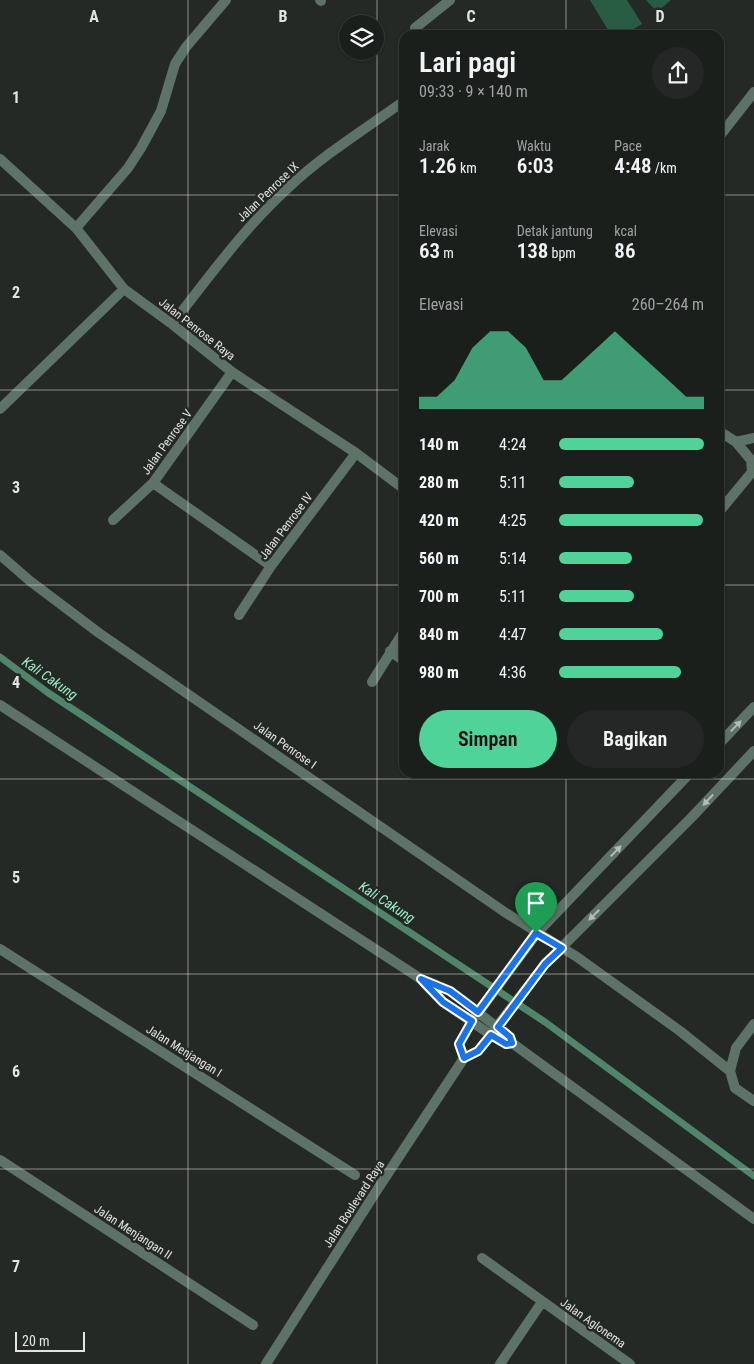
<!DOCTYPE html>
<html lang="id">
<meta charset="utf-8">
<style>
:root{--surface:#1b1f1c;--page:#242725;--text:#f1f3f6;--muted:#a0a2a3;--line:#393d3b;--accent:#50d398}
body{margin:0;font-family:"Roboto Condensed",sans-serif;background:var(--page);color:var(--text);height:100vh;display:flex;flex-direction:column;font-size:19px;white-space:nowrap}
*{box-sizing:border-box;margin:0}
p{font-size:16px;color:var(--muted)}
.icon{flex:none;width:28px;height:28px;fill:none;stroke:currentColor;stroke-width:2;stroke-linecap:round;stroke-linejoin:round}
.map{position:relative;flex:1;overflow:hidden}
.details{position:absolute;left:399px;top:30px;width:325px;height:748px;display:flex;flex-direction:column;background:var(--surface);border-radius:15px;box-shadow:0 1px 4px #0004,0 0 0 1px var(--line)}
.details>*{flex:none}
.buttons{position:absolute;left:339px;top:15px;display:grid;gap:10px}
.buttons a{display:grid;place-items:center;width:45px;height:45px;border-radius:50%;background:var(--surface);box-shadow:0 1px 4px #0004,0 0 0 1px var(--line);font-size:25px}
.scale{position:absolute;left:15px;bottom:12px;width:70px;box-sizing:border-box;padding-left:5px;border:2px solid #e1e4e2;border-top:0;font-size:14px;line-height:18px;white-space:nowrap;color:#e1e4e2;-webkit-text-stroke:4px #242926;paint-order:stroke}
.pin{position:absolute;display:grid;place-items:center;width:42px;height:42px;color:#fff;margin:-51px -21px;border-radius:50% 50% 50% 0;rotate:-45deg;box-shadow:0 0 5px #0007}
.pin .icon{rotate:45deg}
.round{display:grid;place-items:center;flex:none;width:52px;height:52px;border-radius:26px;background:var(--page)}
.overview{display:flex;align-items:center;justify-content:space-between;height:85px;padding:0 20px}
h1{font-size:28px;font-weight:600;line-height:38px}
.stats{display:grid;grid-template-columns:repeat(3,1fr);gap:8px;height:85px;padding:5px 20px}
.stats div{display:grid;align-content:center}
.stats b{font-size:21px;font-weight:600}
.stats small{font-size:14px;font-weight:400}
.stats p{font-size:14px}
.chart{height:140px;padding:10px 20px}
.chart p{display:flex;justify-content:space-between}
.chart svg{width:100%;height:90px;margin-top:5px;fill:var(--accent);opacity:.7}
.cta{display:flex;gap:10px;margin-top:auto;padding:10px 20px}
.cta a{flex:1;height:58px;border-radius:30px;background:var(--accent);color:#111;font-size:20px;font-weight:600;line-height:58px;text-align:center}
.cta a+a{background:var(--page);color:var(--text)}
ul{padding:0 20px;list-style:none;font-size:16px}
li{display:grid;grid-template-columns:80px 60px 1fr;align-items:center;height:38px}
li i{height:12px;border-radius:6px;background:var(--accent)}
.map>svg:first-child{display:block}
.lines{fill:none;stroke-linecap:round;stroke-linejoin:round}
.stream{stroke:#51856a;stroke-width:7}
.building{fill:#285d44}
.minor{stroke:#5e7367;stroke-width:10}
.oneway{fill:#b3bcb7}
.route-casing{stroke:#fff;stroke-width:10}
.route{stroke:#1a73e8;stroke-width:6}
.grid{fill:none;stroke:#e1e4e2;stroke-width:1;stroke-opacity:0.55}
.labels{text-anchor:middle;stroke-width:5;stroke-linejoin:round;paint-order:stroke}
.street-label{font-size:12px;fill:#e1e4e2;stroke:#242926}
.water-label{font-size:14px;font-style:italic;fill:#9ceec3;stroke:#242926}
.grid-label{font-size:16px;text-anchor:middle;font-weight:bold;fill:#e1e4e2;stroke:#242926;stroke-width:5;stroke-linejoin:round;paint-order:stroke}
</style>
<div class="map">
<svg width="754" height="1364" viewBox="0 0 754 1364">
<rect width="100%" height="100%" fill="#242926"/>
<g class="lines">
<path class="stream" d="M 0,657 L 47,692 L 545,1022 L 754,1176"/>
</g>
<path class="building" d="M 590,0 L 627,0 L 642,24 L 624,35 L 611,35 Z
M 646,0 L 671,0 L 657,12 Z"/>
<g class="lines">
<path class="minor" d="M 320,0 L 321,1
M 415,28 L 450,0
M 719,137 L 754,92
M 0,159 L 76,228 L 124,289 L 172,324 L 232,372 L 356,453 L 404,489
M 76,228 L 128,168 L 141,148 L 161,111 L 175,64 L 186,47 L 226,0
M 172,324 C 209,277 244,228 288,188 C 323,155 365,129 404,101
M 0,409 L 124,289
M 719,431 L 736,442 L 751,460
M 736,442 L 754,438
M 153,483 L 271,566
M 719,512 L 752,472 L 751,460
M 113,520 L 153,483 L 232,372
M 0,555 L 30,581 L 99,633 L 506,913 L 577,957 L 680,1031 L 730,1071 L 735,1088 L 754,1101
M 239,615 L 271,566 L 356,453
M 390,651 L 404,661
M 372,682 L 404,631
M 0,705 L 421,979 L 450,991 L 510,1037 L 512,1043 L 754,1219
M 719,744 L 754,707
M 0,949 L 355,1175
M 425,984 L 443,1002 L 491,1035 L 506,1044 L 512,1043
M 464,1058 L 478,1051 L 482,1046 L 545,964 L 692,817 L 754,751
M 464,1058 L 459,1044 L 472,1021 L 537,933 L 691,772
M 730,1071 L 736,1048 L 754,1024
M 0,1160 L 253,1325
M 482,1258 L 630,1364
M 266,1364 L 377,1190 L 464,1058
M 500,1364 L 542,1302"/>
</g>
<defs><path id="oneway-solid" d="M-6-.8H1V-3.2L6.5 0L1 3.2V.8H-6Z" transform="scale(1.25)"/></defs>
<g class="oneway">
<use href="#oneway-solid" transform="translate(736 726) rotate(-46)"/>
<use href="#oneway-solid" transform="translate(708 800) rotate(133)"/>
<use href="#oneway-solid" transform="translate(616 851) rotate(-46)"/>
<use href="#oneway-solid" transform="translate(594 915) rotate(135)"/>
</g>
<g class="lines">
<g class="route-casing">
<path id="route" d="M 536,933 L 562,948 L 545,964 L 498,1027 L 510,1037 L 512,1043 L 506,1044 L 491,1035 L 478,1051 L 464,1058 L 459,1044 L 472,1021 L 443,1002 L 421,979 L 450,991 L 478,1012 Z"/>
</g>
<use href="#route" class="route"/>
</g>
<path class="grid" d="M 188,0 L 188,1364M 377,0 L 377,1364M 566,0 L 566,35M 0,195 L 404,195M 719,195 L 754,195M 0,390 L 404,390M 719,390 L 754,390M 0,585 L 404,585M 719,585 L 754,585M 566,772 L 566,1364M 0,779 L 754,779M 0,974 L 754,974M 0,1169 L 754,1169"/>
<g class="labels">
<g class="street-label">
<text transform="translate(268 192) rotate(-44)" y="4">Jalan Penrose IX</text>
<text transform="translate(197 329) rotate(38)" y="4">Jalan Penrose Raya</text>
<text transform="translate(167 442) rotate(-54)" y="4">Jalan Penrose V</text>
<text transform="translate(286 526) rotate(-53)" y="4">Jalan Penrose IV</text>
<text transform="translate(285 745) rotate(35)" y="4">Jalan Penrose I</text>
<text transform="translate(184 1051) rotate(32)" y="4">Jalan Menjangan I</text>
<text transform="translate(354 1204) rotate(-57)" y="4">Jalan Boulevard Raya</text>
<text transform="translate(133 1232) rotate(33)" y="4">Jalan Menjangan II</text>
<text transform="translate(593 1323) rotate(35)" y="4">Jalan Aglonema</text>
</g>
<g class="water-label">
<text transform="translate(50 678) rotate(35)" y="5">Kali Cakung</text>
<text transform="translate(387 902) rotate(33)" y="5">Kali Cakung</text>
</g>
</g>
<g class="grid-label">
<text x="94" y="22">A</text>
<text x="283" y="22">B</text>
<text x="471" y="22">C</text>
<text x="660" y="22">D</text>
<text x="16" y="103">1</text>
<text x="16" y="298">2</text>
<text x="16" y="493">3</text>
<text x="16" y="688">4</text>
<text x="16" y="883">5</text>
<text x="16" y="1077">6</text>
<text x="16" y="1272">7</text>
</g>
</svg>
<div class="buttons">
<a><svg class="icon" aria-label="layers" viewBox="0 0 24 24"><path d="M12 4l9 5-9 5-9-5zM3 14l9 5 9-5"/></svg></a>
</div>
<div class="scale">20 m</div>
<div class="pin" style="left:536px;top:933px;background:#1e9e55"><svg class="icon" aria-label="arrive" viewBox="0 0 24 24"><path d="M6 21V4h12l-3 4 3 4H6"/></svg></div>
<section class="details">
<div class="overview"><div><h1>Lari pagi</h1><p>09:33 · 9 × 140 m</p></div><a class="round"><svg class="icon" aria-label="share" viewBox="0 0 24 24"><path d="M12 15V3M7 8l5-5 5 5M5 13v7h14v-7"/></svg></a></div>
<div class="stats">
<div><p>Jarak</p><b>1.26<small> km</small></b></div>
<div><p>Waktu</p><b>6:03</b></div>
<div><p>Pace</p><b>4:48<small> /km</small></b></div>
</div>
<div class="stats">
<div><p>Elevasi</p><b>63<small> m</small></b></div>
<div><p>Detak jantung</p><b>138<small> bpm</small></b></div>
<div><p>kcal</p><b>86</b></div>
</div>
<div class="chart"><p><span>Elevasi</span>260–264 m</p>
<svg viewBox="0 0 160 44" preserveAspectRatio="none"><path d="M0 44V38L10 38L20 30L30 14L40 6L50 6L60 14L70 30L80 30L90 22L100 14L110 6L120 14L130 22L140 30L150 38L160 38V44z"/></svg>
</div>
<ul>
<li><b>140 m</b>4:24<i style="width:100%"></i></li>
<li><b>280 m</b>5:11<i style="width:52%"></i></li>
<li><b>420 m</b>4:25<i style="width:99%"></i></li>
<li><b>560 m</b>5:14<i style="width:50%"></i></li>
<li><b>700 m</b>5:11<i style="width:52%"></i></li>
<li><b>840 m</b>4:47<i style="width:72%"></i></li>
<li><b>980 m</b>4:36<i style="width:84%"></i></li>
</ul>
<div class="cta"><a>Simpan</a><a>Bagikan</a></div>
</section>
</div>
